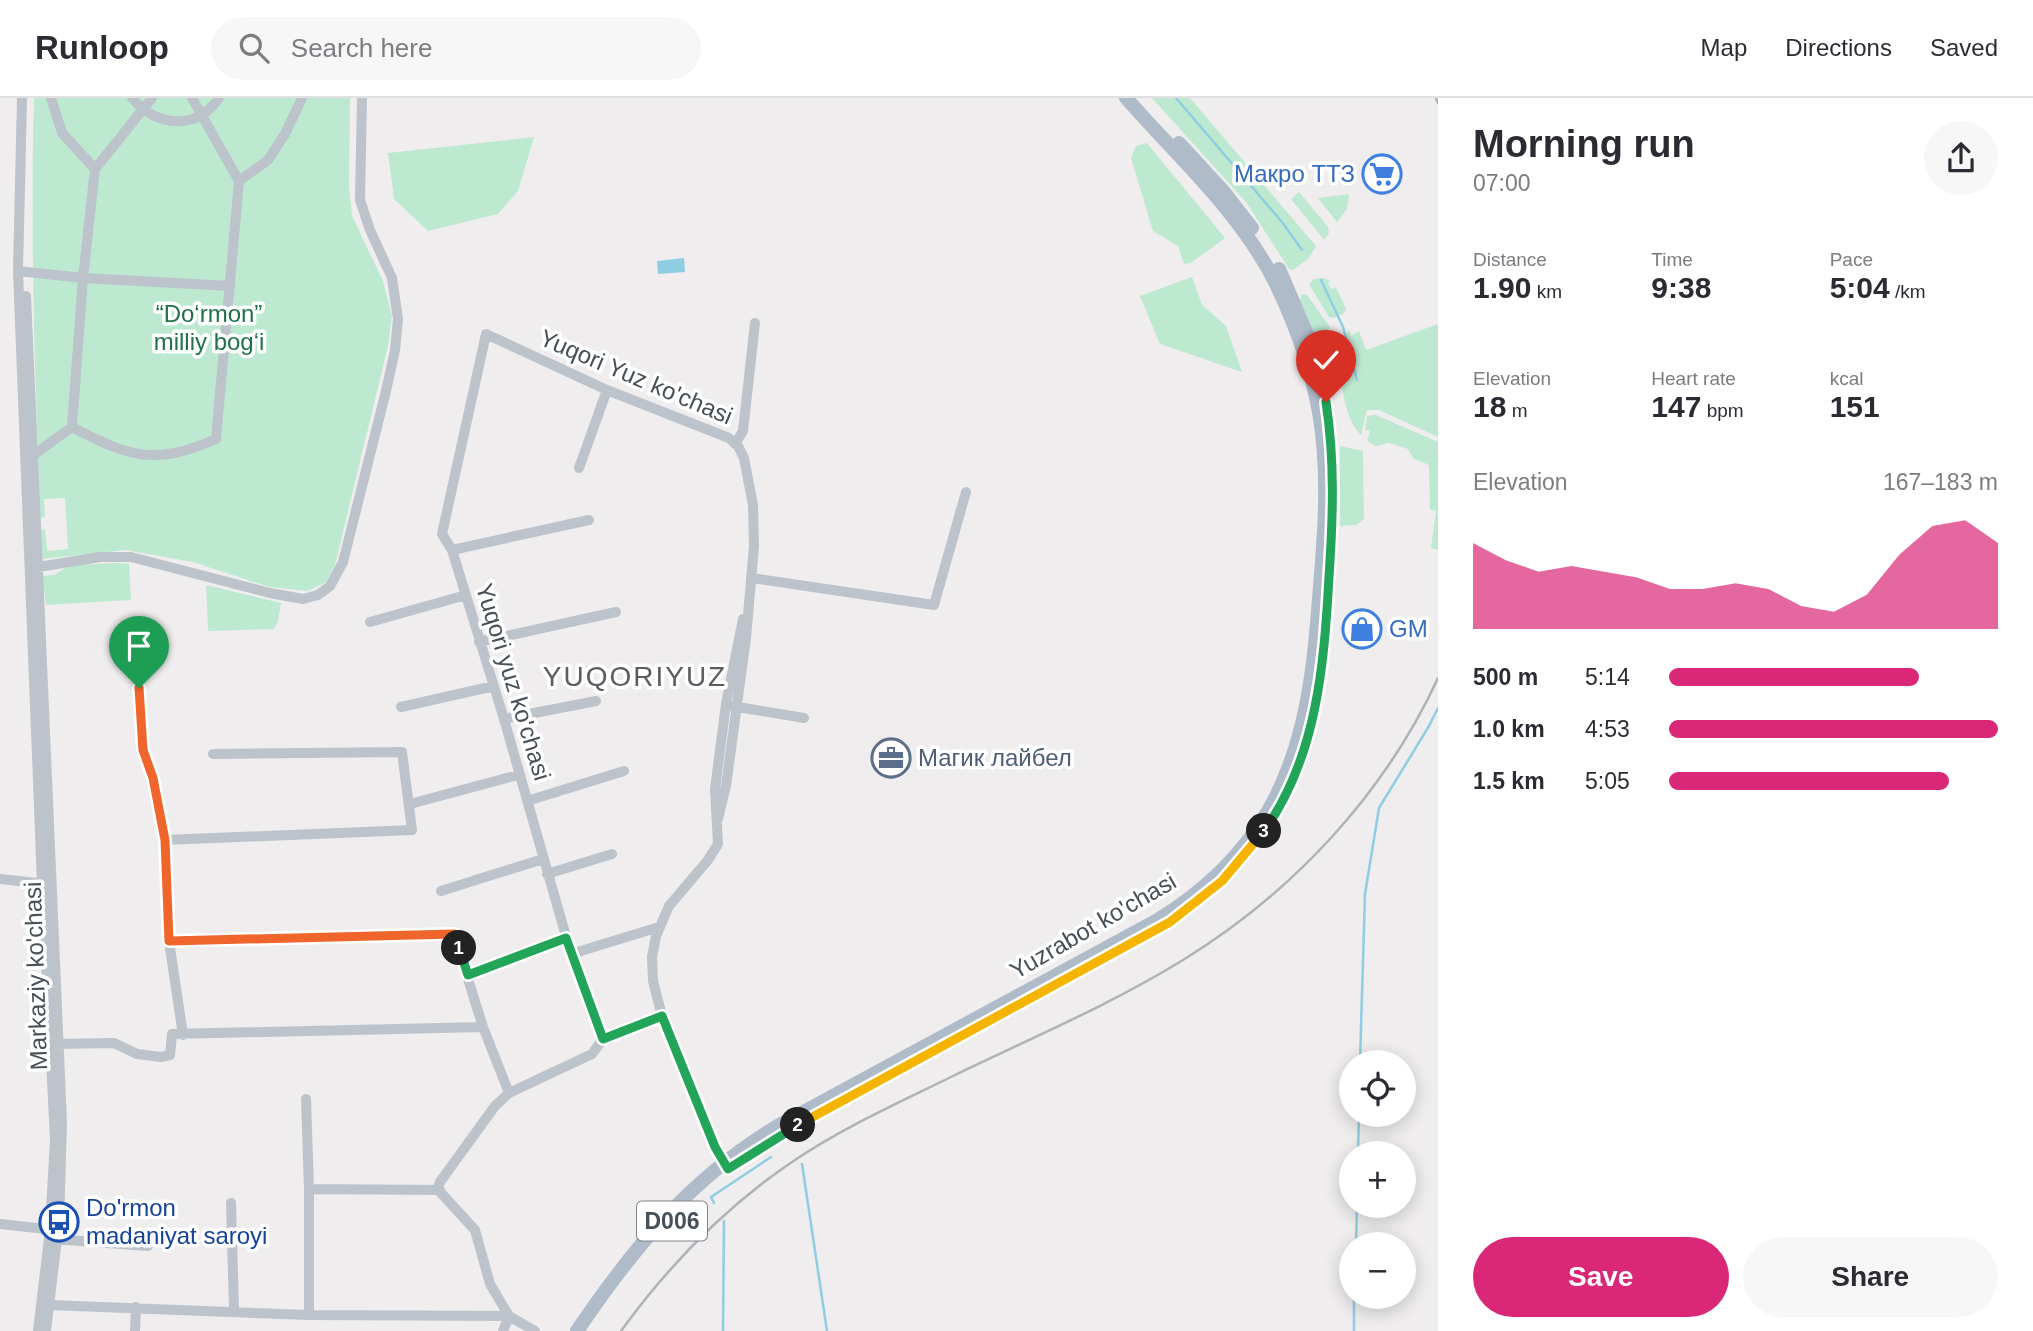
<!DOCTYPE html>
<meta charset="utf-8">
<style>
:root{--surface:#fff;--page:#f7f7f7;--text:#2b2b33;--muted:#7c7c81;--line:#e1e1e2;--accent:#db2777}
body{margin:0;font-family:Arial,sans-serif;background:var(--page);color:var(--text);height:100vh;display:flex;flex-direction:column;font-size:26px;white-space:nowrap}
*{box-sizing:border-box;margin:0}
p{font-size:23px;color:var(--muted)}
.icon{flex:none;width:38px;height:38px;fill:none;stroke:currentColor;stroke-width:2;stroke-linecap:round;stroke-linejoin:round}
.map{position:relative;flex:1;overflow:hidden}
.panel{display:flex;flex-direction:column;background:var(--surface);width:595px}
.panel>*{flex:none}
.fabs{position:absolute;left:1339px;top:952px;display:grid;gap:14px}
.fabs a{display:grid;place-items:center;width:77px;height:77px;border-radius:50%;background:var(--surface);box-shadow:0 4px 18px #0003;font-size:35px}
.pin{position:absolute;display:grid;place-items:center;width:60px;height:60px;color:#fff;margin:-72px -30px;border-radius:50% 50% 50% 0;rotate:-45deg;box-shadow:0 0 7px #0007}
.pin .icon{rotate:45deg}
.km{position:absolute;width:35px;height:35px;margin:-18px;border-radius:50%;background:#222;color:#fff;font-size:19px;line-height:35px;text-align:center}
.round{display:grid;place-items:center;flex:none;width:74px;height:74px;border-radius:37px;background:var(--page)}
.overview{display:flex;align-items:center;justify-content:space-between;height:119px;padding:0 35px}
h1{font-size:38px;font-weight:700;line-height:52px}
.stats{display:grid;grid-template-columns:repeat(3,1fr);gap:10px;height:119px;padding:7px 35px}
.stats div{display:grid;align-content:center}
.stats b{font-size:30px;font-weight:700}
.stats small{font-size:19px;font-weight:400}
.stats p{font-size:19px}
.chart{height:196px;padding:14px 35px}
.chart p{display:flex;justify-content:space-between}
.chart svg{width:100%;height:126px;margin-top:7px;fill:var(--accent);opacity:.7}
.cta{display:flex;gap:14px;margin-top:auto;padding:14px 35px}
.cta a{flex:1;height:80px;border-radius:42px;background:var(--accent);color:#fff;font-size:28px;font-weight:700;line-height:80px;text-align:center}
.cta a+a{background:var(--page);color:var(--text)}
ul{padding:0 35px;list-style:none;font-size:23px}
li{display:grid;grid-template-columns:112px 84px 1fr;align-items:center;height:52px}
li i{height:18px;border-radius:9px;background:var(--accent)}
header{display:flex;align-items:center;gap:42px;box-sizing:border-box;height:98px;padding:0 35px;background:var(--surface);border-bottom:2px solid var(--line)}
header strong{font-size:33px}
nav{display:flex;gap:38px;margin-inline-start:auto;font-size:24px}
.search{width:490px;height:63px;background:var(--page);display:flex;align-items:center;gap:18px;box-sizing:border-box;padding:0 24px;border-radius:38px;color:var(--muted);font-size:26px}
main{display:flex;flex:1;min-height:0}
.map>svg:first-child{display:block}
.green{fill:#bee9d1}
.water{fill:#8fcee2}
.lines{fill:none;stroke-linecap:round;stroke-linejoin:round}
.stream{stroke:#8fcee2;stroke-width:2.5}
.minor{stroke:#bcc3cb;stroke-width:10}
.major{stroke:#afbbc9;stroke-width:14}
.rail{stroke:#afb2b6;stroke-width:2.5}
.split-1-casing{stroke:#fff;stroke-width:14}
.split-2-casing{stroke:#fff;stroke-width:14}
.split-3-casing{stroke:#fff;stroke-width:14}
.split-4-casing{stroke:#fff;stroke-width:14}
.split-1{stroke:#f0652b;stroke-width:9}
.split-2{stroke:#22a559;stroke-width:9}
.split-3{stroke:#f5b400;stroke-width:9}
.split-4{stroke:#22a559;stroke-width:9}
.labels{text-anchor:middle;stroke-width:7;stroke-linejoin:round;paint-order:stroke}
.shield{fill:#fff;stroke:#7e848a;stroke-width:2}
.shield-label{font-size:23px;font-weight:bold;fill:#474f58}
.shop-label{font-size:24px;fill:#366cbe;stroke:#fff;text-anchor:end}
.park-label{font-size:24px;fill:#1f724c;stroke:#fff}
.street-label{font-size:24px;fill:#474f58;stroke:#fff}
.service-label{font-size:24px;fill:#4e5e75;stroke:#fff;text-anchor:start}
.transit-label{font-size:24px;fill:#164399;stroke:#fff;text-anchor:start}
.quarter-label{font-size:28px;letter-spacing:2px;fill:#5a5d61;stroke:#fff}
</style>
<header>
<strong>Runloop</strong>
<div class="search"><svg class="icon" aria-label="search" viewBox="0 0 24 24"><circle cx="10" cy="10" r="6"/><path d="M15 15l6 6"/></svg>Search here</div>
<nav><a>Map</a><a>Directions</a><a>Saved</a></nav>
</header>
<main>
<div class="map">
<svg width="1438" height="1233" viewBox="0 0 1438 1233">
<rect width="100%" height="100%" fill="#efeded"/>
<path class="green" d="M 34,0 L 350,0 L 349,87 L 352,118 L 383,183 L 392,218 L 388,248 L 335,467 L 326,484 L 308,493 L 269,489 L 193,464 L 125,452 L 42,461 L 40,432 L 45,431 L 47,453 L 68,451 L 65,400 L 44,401 L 45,419 L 40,420 C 35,280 30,140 34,0 Z
M 1152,0 L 1190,0 L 1316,148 L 1309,160 L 1293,172 L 1289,171 L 1246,104 Z
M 534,39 L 518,93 L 498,116 L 428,133 L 394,101 L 388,55 Z
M 1147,45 L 1225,140 L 1191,165 L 1184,166 L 1178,148 L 1153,133 L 1131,60 L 1136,48 Z
M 1299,94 L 1328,129 L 1329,135 L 1324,142 L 1291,101 Z
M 1349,96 L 1347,111 L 1337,124 L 1318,100 Z
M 1192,179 L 1202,207 L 1226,228 L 1242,274 L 1160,246 L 1140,198 Z
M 1324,180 L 1331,183 L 1328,185 L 1331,191 L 1336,189 L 1346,211 L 1343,216 L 1333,220 L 1329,219 L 1309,186 L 1314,181 Z
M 1302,196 L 1307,197 L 1330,229 L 1320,249 L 1300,202 Z
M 1438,226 L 1438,339 L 1379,312 L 1367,312 L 1361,337 C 1340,316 1339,267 1343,238 L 1350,232 L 1351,238 L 1359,233 L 1366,252 Z
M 1376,317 L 1438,344 L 1438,452 L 1431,450 L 1436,413 L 1430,411 L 1429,367 L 1413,360 L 1408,351 L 1389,345 L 1376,348 L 1367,343 L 1370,333 L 1365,332 L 1367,318 Z
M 1340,348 L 1363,353 L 1364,421 L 1356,427 L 1340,428 Z
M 118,465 L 129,466 L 131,502 L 46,507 L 42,478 L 54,477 L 70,467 Z
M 206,487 L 281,505 L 278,523 L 274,531 L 208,533 Z"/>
<path class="water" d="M 684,160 L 685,174 L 658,176 L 657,163 Z"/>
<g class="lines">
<path class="stream" d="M 1176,0 L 1282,124 L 1302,152
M 1321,182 L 1343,229 L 1357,282
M 1360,964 L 1365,796 L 1379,710 L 1429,628 L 1438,610
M 1358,1055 L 1359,1017
M 802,1066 L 827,1233
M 714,1105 L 711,1099 L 771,1059
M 1356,1146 L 1357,1108
M 723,1233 L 724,1123
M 1354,1233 L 1354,1199"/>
<path class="minor" d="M 22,0 L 18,173 L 42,786 L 55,1041 L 50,1132 L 38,1233
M 51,0 L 62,35 L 95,71
M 132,0 C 157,29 196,33 219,0
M 239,83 L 268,62 L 285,36 L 302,0
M 18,173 L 83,180 L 230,188
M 26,198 L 62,1025 L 59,1124 L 46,1233
M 72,329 C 129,359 155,368 216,341 L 239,83 L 192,0
M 735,346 L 743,333 L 755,225
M 28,358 L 32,358 L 72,329 L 83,180 L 95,71 L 152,0
M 579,370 L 607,292
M 452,452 L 589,422
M 32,470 L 100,459 L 131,459 L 270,495 L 303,501 L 318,497 L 330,488 L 343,464 L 386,293 L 395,252 L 398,221 L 392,180 L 370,132 L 360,102 L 362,0
M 752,480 L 934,507 L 966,394
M 370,524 L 466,497
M 134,528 L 143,652 L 153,680 L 165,742 L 169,843 L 183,937
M 479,544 L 616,514
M 732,608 L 804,620
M 401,609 L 494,588
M 504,621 L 596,603
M 527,703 L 624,673
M 410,706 L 518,677
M 165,742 L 412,732 L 402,654 L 213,656
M 547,776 L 612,756
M 0,781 L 46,786
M 441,793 L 543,761
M 169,843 L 454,836 L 483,929 L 509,995
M 571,856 L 659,829
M 468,877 L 566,840
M 603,941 L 571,856 L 504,621 L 452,452 L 442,436 L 486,236 L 607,292 L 729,340 L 738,348 L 744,360 L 753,407 L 754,448 L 746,540 L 726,688 L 718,721
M 53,946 L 114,945 L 137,956 L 161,959 L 170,957 L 172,936 L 483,929
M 306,1001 L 309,1091 L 309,1217
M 728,1071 L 714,1049 L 662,918 L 653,883 L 652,859 L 656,838 L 669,808 L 708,762 L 718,746 L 715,691 L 726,606 L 743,521
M 309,1091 L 440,1092
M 231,1105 L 234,1212
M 0,1126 L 55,1132
M 53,1141 L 148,1148
M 49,1207 L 309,1217 L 509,1218 L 490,1186 L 475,1132 L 441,1095 L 438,1089 L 440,1084 L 495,1008 L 509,995 L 592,956 L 603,941 L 662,918
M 135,1233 L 136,1209
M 503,1233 L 509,1218 L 535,1233"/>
<path class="major" d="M 1179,45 L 1224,94 L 1252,130
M 1279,171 L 1307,236
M 577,1233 C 633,1150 690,1081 776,1029 L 1156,823 C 1202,795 1241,759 1268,713 C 1308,644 1314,566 1320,488 C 1325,431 1329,371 1319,314 C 1311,270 1295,225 1275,184 C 1240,114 1177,58 1126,0"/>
<path class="rail" d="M 1436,0 L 1438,5
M 621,1233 C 669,1167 724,1110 792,1064 C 842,1030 898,1005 953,978 C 1029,941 1110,907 1183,862 C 1292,795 1384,697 1438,580"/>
</g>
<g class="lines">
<g class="split-1-casing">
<path id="split-1" d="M 139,590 L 143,652 L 153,680 L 165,742 L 169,843 L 454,836 L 459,850"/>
</g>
<g class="split-2-casing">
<path id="split-2" d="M 459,850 L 468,877 L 566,840 L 603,941 L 662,918 L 715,1049 L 728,1071 L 798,1027"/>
</g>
<g class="split-3-casing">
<path id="split-3" d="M 798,1027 L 1170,824 L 1222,783 L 1264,733"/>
</g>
<g class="split-4-casing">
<path id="split-4" d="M 1264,733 C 1317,659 1324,567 1329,479 C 1333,420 1335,363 1326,304"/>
</g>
<use href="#split-1" class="split-1"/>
<use href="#split-2" class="split-2"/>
<use href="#split-3" class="split-3"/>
<use href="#split-4" class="split-4"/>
</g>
<defs>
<g id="supermarket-ring" transform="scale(2.0125)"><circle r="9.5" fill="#fff" stroke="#3f7fe0" stroke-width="1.5"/><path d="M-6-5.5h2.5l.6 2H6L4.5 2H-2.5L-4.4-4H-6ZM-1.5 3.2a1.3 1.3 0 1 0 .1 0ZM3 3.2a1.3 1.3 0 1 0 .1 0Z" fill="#3f7fe0"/></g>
<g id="shop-ring" transform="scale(2.0125)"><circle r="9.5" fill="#fff" stroke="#3f7fe0" stroke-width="1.5"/><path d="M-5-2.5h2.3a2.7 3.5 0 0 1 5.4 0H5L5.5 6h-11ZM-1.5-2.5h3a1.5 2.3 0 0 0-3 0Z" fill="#3f7fe0"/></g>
<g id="office-ring" transform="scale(2.0125)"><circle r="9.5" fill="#fff" stroke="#5c6f8a" stroke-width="1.5"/><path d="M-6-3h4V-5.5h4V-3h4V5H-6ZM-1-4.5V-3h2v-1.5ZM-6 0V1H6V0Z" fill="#5c6f8a"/></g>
<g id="bus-ring" transform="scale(2.0125)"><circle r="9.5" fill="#fff" stroke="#1a4fb4" stroke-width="1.5"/><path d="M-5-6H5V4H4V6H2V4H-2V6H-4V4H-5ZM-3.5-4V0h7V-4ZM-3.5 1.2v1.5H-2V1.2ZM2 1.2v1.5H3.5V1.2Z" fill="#1a4fb4"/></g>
</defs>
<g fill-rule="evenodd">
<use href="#supermarket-ring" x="1382" y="76"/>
<use href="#shop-ring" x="1362" y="531"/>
<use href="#office-ring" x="891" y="660"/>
<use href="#bus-ring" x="59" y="1124"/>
</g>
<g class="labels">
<rect class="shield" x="637" y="1103.5" width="70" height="39" rx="5"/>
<g class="shield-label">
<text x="672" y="1131">D006</text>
</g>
<g class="shop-label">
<text x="1355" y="84">Макро ТТЗ</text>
<text x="1389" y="539" text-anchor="start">GM</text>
</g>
<g class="park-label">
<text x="209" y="224">“Do‘rmon”<tspan x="209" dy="28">milliy bog‘i</tspan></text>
</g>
<g class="street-label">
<text transform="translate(636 279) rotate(23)" y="8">Yuqori Yuz ko'chasi</text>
<text transform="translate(513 584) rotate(73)" y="8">Yuqori yuz ko'chasi</text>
<text transform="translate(1093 828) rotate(-30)" y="8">Yuzrabot ko'chasi</text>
<text transform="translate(36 878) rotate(-92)" y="8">Markaziy ko'chasi</text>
</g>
<g class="service-label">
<text x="918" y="668">Магик лайбел</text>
</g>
<g class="transit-label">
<text x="86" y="1118">Do'rmon<tspan x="86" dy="28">madaniyat saroyi</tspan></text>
</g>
<g class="quarter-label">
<text x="635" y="588">YUQORIYUZ</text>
</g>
</g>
</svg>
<div class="fabs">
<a><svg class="icon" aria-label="locate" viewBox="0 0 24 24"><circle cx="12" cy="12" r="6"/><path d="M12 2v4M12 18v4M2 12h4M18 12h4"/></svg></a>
<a>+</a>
<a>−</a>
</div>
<div class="pin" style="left:139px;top:590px;background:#1e9e55"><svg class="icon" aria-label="arrive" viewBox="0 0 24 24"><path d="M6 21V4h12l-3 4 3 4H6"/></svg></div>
<div class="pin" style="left:1326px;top:304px;background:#d93025"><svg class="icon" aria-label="check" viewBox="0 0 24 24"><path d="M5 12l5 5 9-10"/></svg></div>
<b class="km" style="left:459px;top:850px">1</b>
<b class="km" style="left:798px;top:1027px">2</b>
<b class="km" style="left:1264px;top:733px">3</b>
</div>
<section class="panel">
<div class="overview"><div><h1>Morning run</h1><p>07:00</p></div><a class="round"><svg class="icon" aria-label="share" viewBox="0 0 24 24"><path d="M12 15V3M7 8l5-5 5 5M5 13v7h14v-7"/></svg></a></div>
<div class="stats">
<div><p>Distance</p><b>1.90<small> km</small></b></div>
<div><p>Time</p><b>9:38</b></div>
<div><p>Pace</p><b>5:04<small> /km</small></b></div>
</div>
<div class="stats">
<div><p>Elevation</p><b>18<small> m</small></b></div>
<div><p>Heart rate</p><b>147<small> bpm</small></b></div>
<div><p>kcal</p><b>151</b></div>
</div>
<div class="chart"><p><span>Elevation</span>167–183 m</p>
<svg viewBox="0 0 160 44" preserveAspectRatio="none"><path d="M0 44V14L10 20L20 24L30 22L40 24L50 26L60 30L70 30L80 28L90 30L100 36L110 38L120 32L130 18L140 8L150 6L160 14V44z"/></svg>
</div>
<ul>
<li><b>500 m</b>5:14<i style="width:76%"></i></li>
<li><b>1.0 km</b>4:53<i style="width:100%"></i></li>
<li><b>1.5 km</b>5:05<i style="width:85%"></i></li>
</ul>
<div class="cta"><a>Save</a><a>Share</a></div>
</section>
</main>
